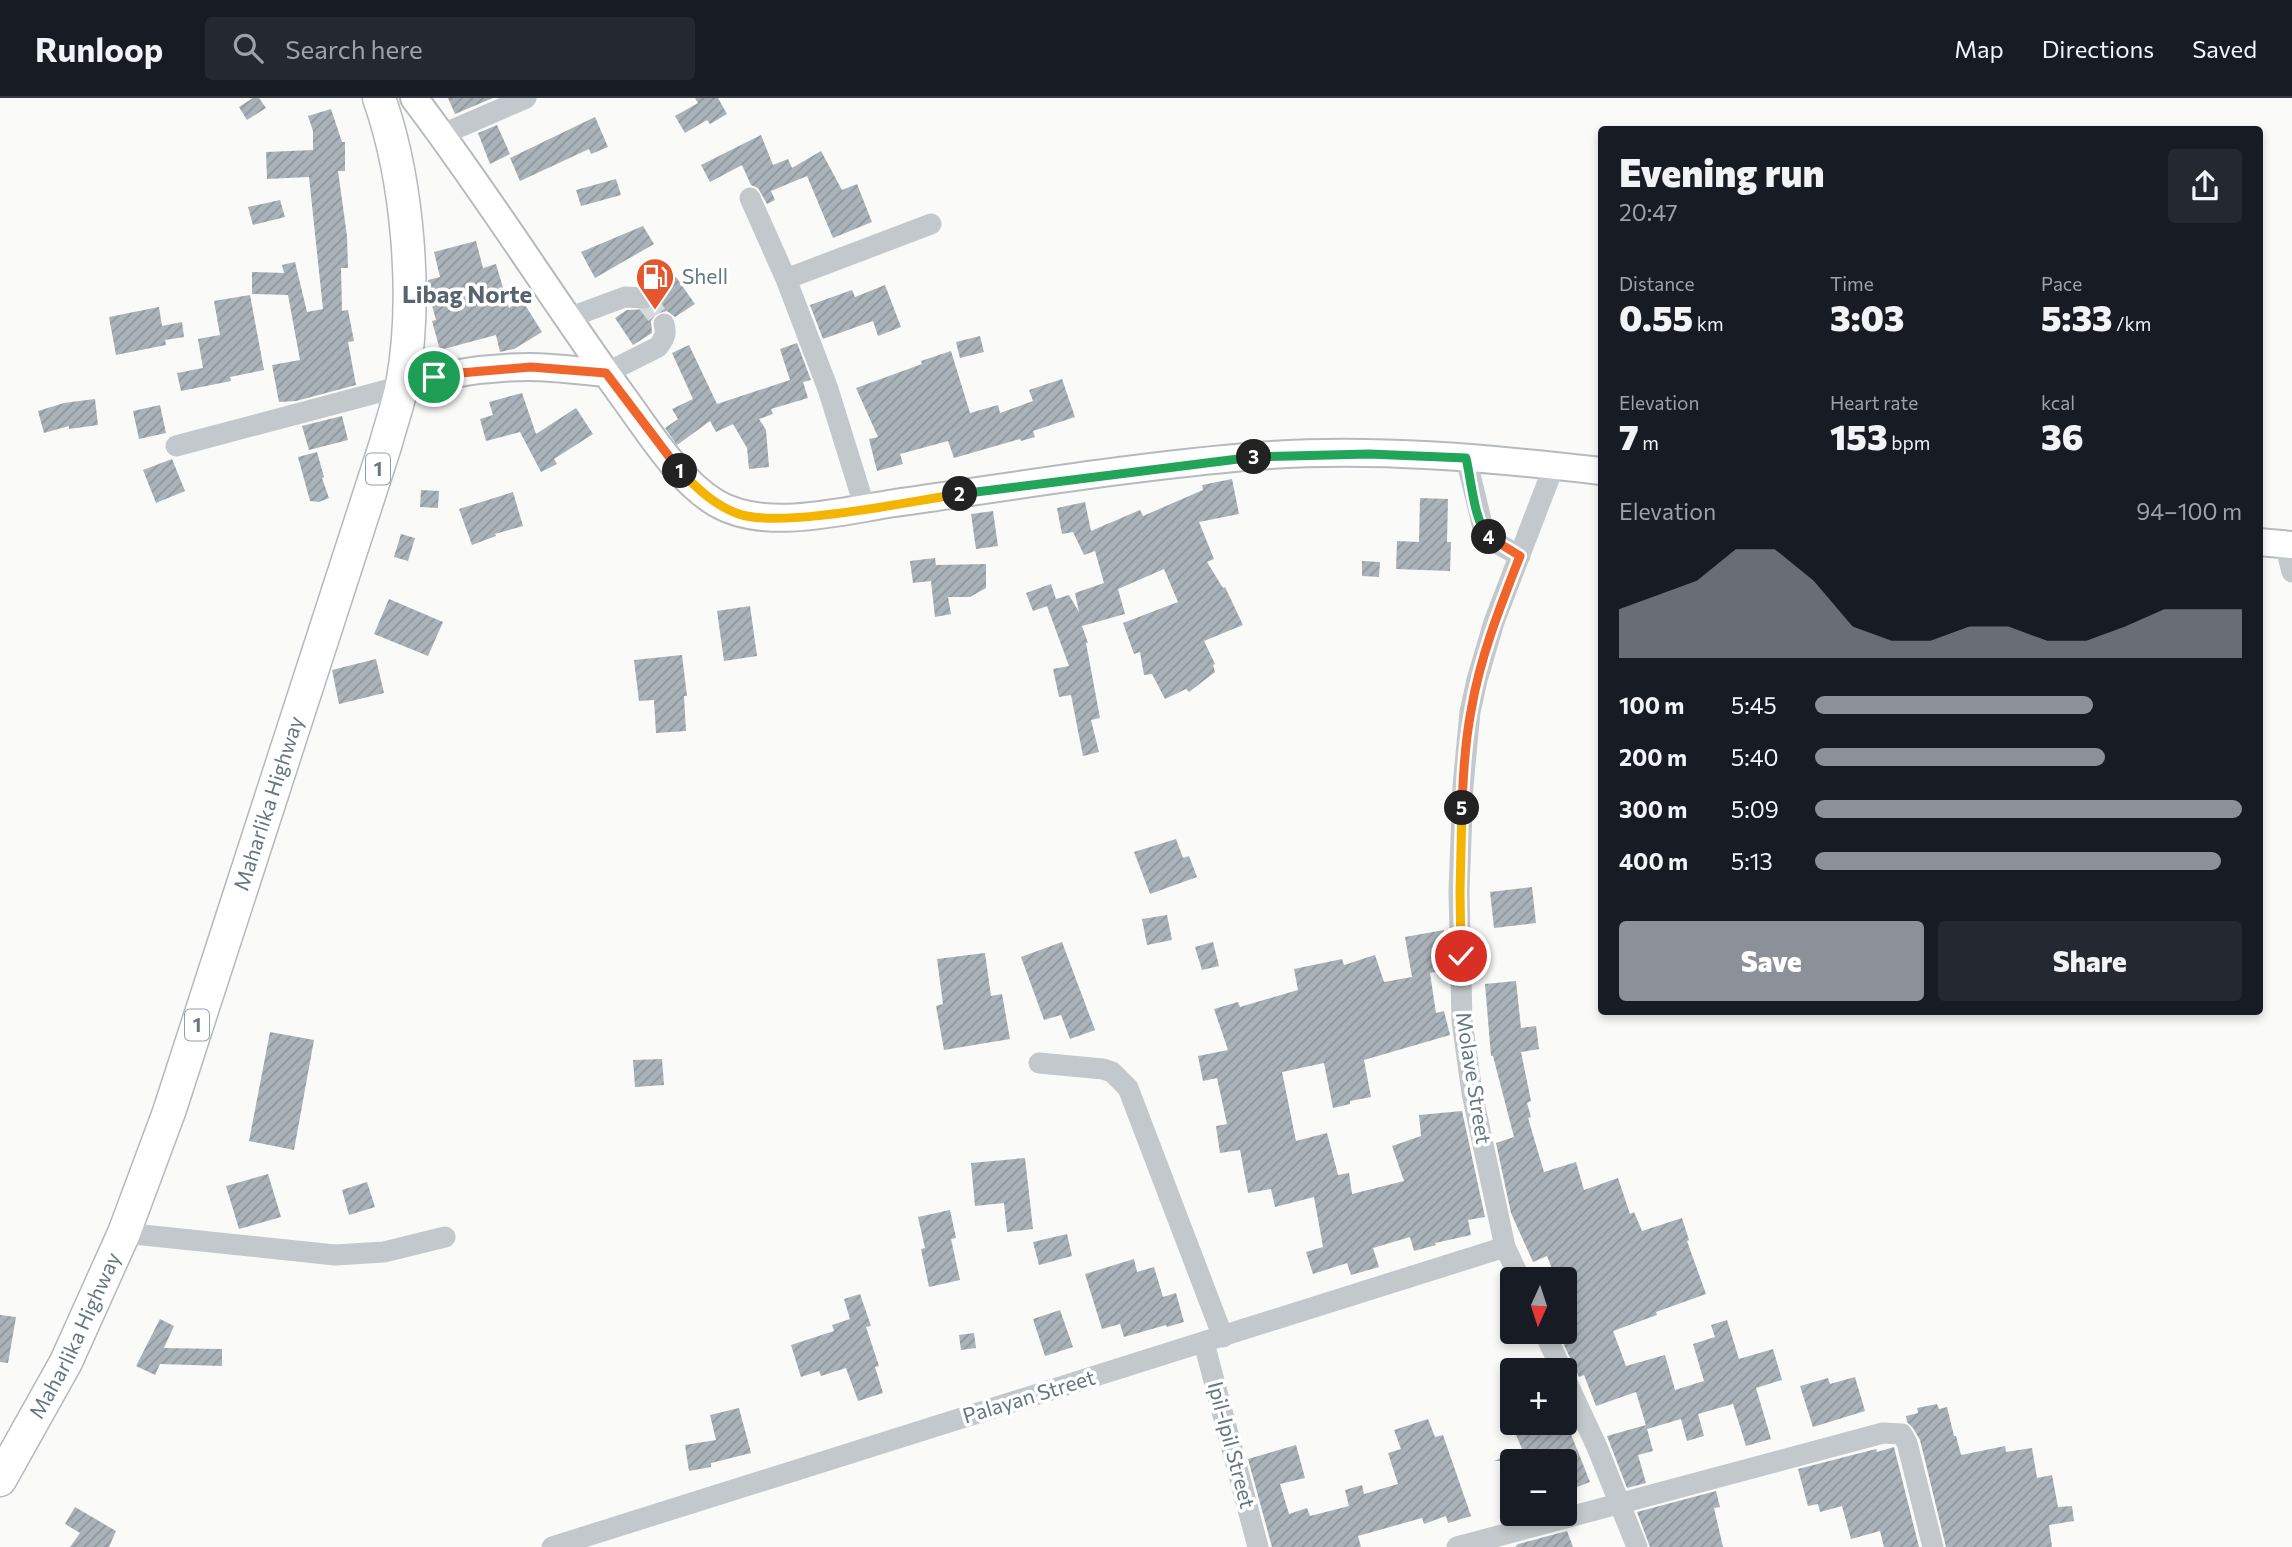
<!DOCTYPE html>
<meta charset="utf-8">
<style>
:root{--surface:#171b24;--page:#242831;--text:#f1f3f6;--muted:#9ea1a6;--line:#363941;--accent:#8c9099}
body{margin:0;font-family:Commissioner,sans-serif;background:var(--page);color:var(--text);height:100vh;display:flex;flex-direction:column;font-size:26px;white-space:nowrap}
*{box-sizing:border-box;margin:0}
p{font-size:23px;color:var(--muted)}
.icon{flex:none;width:38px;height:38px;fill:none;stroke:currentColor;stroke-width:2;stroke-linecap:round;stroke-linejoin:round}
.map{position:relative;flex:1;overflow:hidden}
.panel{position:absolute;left:1598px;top:28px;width:665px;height:889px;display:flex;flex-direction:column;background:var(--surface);border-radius:7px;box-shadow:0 4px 10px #0003}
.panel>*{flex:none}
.needle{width:46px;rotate:183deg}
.buttons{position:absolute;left:1500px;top:1169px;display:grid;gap:14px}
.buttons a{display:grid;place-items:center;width:77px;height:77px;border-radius:7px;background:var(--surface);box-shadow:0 4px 10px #0003;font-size:35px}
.pin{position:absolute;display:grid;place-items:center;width:60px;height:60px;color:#fff;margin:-30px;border:4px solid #fff;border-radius:50%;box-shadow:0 2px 7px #0007}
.km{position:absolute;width:35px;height:35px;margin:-18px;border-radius:50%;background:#222;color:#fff;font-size:19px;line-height:35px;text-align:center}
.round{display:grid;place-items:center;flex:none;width:74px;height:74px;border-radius:7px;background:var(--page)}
.headline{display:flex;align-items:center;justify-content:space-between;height:119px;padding:0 21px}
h1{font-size:38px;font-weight:800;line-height:52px}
.metrics{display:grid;grid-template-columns:repeat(3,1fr);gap:10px;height:119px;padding:7px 21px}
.metrics div{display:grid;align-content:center}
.metrics b{font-size:35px;font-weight:800}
.metrics small{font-size:19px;font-weight:400}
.metrics p{font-size:19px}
.chart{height:196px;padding:14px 21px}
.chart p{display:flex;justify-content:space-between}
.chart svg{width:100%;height:126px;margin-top:7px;fill:var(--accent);opacity:.7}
.action{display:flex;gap:14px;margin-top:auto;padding:14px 21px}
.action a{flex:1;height:80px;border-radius:7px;background:var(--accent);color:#fff;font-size:28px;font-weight:800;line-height:80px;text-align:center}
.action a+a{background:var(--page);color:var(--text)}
ul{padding:0 21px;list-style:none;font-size:23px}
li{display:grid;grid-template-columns:112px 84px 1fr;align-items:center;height:52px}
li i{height:18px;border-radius:9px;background:var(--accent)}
header{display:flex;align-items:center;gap:42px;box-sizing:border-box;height:98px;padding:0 35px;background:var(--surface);border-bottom:2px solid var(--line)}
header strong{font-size:33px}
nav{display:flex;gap:38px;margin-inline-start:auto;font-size:24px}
.search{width:490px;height:63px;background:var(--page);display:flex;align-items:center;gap:18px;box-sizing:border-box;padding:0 24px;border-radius:7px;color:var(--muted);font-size:26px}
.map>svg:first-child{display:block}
.building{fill:url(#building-hatch)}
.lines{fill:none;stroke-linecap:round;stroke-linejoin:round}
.minor-tunnel{stroke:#d5d9db;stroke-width:21;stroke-dasharray:21 10;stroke-linecap:butt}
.major-casing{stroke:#b5babe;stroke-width:30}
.highway-casing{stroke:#b4b9bd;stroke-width:35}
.minor{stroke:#c3c8cc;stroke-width:21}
.major{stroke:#fff;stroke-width:26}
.highway{stroke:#fff;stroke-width:32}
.split-1-casing{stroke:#fff;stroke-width:14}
.split-2-casing{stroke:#fff;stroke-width:14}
.split-3-casing{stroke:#fff;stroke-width:14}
.split-4-casing{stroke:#fff;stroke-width:14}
.split-5-casing{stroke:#fff;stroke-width:14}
.split-6-casing{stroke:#fff;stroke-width:14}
.split-1{stroke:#f0652b;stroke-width:9}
.split-2{stroke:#f5b400;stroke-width:9}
.split-3{stroke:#22a559;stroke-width:9}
.split-4{stroke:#22a559;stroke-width:9}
.split-5{stroke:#f0652b;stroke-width:9}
.split-6{stroke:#f5b400;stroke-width:9}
.labels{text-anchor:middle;stroke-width:7;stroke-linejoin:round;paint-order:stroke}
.shield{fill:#fff;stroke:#939fa8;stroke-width:2}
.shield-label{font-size:19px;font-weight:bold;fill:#657683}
.poi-label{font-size:21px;fill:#657683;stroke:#fff;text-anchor:start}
.street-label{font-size:21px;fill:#657683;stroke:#fff}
.quarter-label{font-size:24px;font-weight:bold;fill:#57646e;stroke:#fff}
</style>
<header>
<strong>Runloop</strong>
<div class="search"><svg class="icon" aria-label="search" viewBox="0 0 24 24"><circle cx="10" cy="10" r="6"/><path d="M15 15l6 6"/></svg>Search here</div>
<nav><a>Map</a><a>Directions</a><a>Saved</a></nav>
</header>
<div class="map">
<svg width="2292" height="1449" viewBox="0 0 2292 1449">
<defs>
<pattern id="building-hatch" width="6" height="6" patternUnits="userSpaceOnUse" patternTransform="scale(1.75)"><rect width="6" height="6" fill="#aab3b9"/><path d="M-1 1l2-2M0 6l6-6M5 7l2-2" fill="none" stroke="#8e969c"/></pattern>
</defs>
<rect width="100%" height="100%" fill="#fafaf8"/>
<path class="building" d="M 253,0 L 259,0 L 266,10 L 247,22 L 239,9 Z
M 448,0 L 493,0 L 455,16 Z
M 695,0 L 718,0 L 727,16 L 710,26 L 707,22 L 685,35 L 675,18 L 698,5 Z
M 331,11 L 342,44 L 345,44 L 345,73 L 338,73 L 347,138 L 348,170 L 341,170 L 342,213 L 348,212 L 354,243 L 348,244 L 356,287 L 296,303 L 279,304 L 272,267 L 300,262 L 288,197 L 252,196 L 252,174 L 284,175 L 282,167 L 295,164 L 307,214 L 323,211 L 309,79 L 267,81 L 266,54 L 313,52 L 313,33 L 308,18 Z
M 595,19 L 608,49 L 591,56 L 589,51 L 520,83 L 510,60 Z
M 497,27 L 510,56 L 490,66 L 478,35 Z
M 761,37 L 773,67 L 788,61 L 792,70 L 821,53 L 842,92 L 857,86 L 872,124 L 833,140 L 807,78 L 771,93 L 775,102 L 767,106 L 758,90 L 751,87 L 742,67 L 710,84 L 701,67 Z
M 616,81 L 621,97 L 581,108 L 576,92 Z
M 280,102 L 285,119 L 253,127 L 248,109 Z
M 643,128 L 654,146 L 595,180 L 581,154 Z
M 476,143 L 483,170 L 496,166 L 509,210 L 522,202 L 542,234 L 514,251 L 500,254 L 496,237 L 440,252 L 432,223 L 436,222 L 428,193 L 428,182 L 440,179 L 434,154 Z
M 676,179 L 695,206 L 675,219 L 667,213 L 656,216 L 651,223 L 652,235 L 633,247 L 615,220 L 627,212 L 651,211 L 657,201 L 655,193 Z
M 885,187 L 901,229 L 878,238 L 873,223 L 823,241 L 810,207 L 852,192 L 855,199 Z
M 250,197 L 264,272 L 230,279 L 231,283 L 181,293 L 177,275 L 203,270 L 198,241 L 220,237 L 214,203 Z
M 159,209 L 162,228 L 182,224 L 184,239 L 165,242 L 166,247 L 116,257 L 109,219 Z
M 980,238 L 984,254 L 960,260 L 956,244 Z
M 797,245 L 811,282 L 803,284 L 808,300 L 771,311 L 773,316 L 759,321 L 766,332 L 769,369 L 749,371 L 747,350 L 733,326 L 716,334 L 710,323 L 677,347 L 665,330 L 678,321 L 672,311 L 693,301 L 672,255 L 689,247 L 717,306 L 790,282 L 780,251 Z
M 951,253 L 970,315 L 998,307 L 1000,315 L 1033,303 L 1029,292 L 1062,281 L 1075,319 L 1033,333 L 1035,339 L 1021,343 L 1020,341 L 954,360 L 948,343 L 900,356 L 903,366 L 877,373 L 869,341 L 878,339 L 856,290 L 922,266 L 921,263 Z
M 522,295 L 536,336 L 576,310 L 593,336 L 554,361 L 557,366 L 541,374 L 520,334 L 486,343 L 480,321 L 493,317 L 489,304 Z
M 95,301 L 98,327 L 69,331 L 69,328 L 44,335 L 38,313 L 64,305 Z
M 160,307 L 166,335 L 139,341 L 133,313 Z
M 342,318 L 348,342 L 309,352 L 302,328 Z
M 317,354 L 324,379 L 322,380 L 329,400 L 319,404 L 310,403 L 298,359 Z
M 172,361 L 185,393 L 156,405 L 143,372 Z
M 1232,381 L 1239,416 L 1199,424 L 1214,461 L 1207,464 L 1223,490 L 1225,489 L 1243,527 L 1204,543 L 1215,566 L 1213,567 L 1215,574 L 1189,594 L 1186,591 L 1165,601 L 1152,576 L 1144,577 L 1140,554 L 1134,556 L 1123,525 L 1178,504 L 1164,471 L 1118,491 L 1125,516 L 1082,528 L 1088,545 L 1086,545 L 1100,620 L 1091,622 L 1099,654 L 1083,658 L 1071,597 L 1059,599 L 1053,571 L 1069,568 L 1047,508 L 1033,513 L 1026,495 L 1051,486 L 1056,501 L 1069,497 L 1079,514 L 1075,495 L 1104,485 L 1095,453 L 1084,457 L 1073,434 L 1062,436 L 1057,410 L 1085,404 L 1091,433 L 1140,412 L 1143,418 L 1203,392 L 1202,387 Z
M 421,392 L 439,393 L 438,410 L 420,409 Z
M 513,394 L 523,428 L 495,436 L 496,438 L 472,447 L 459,411 Z
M 1420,400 L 1448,401 L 1447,444 L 1451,444 L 1450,473 L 1396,471 L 1397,443 L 1419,444 Z
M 993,413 L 998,448 L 976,451 L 971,416 Z
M 401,436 L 415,440 L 408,463 L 394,459 Z
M 935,460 L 936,467 L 986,466 L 986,490 L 970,499 L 948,499 L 951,516 L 935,519 L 931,483 L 913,485 L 910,463 Z
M 1362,463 L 1380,464 L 1379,479 L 1362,478 Z
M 389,501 L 443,524 L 428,558 L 374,536 Z
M 750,508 L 757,558 L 724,563 L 717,513 Z
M 682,557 L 687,598 L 684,598 L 686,633 L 656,635 L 654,602 L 639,603 L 634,562 Z
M 376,561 L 384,595 L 339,606 L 332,572 Z
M 1176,741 L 1183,760 L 1189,758 L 1197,779 L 1150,796 L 1134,754 Z
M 1532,789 L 1536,825 L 1494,830 L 1490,794 Z
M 1167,817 L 1172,842 L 1147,847 L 1142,821 Z
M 1444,832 L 1448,871 L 1430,875 L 1436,915 L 1444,913 L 1450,937 L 1364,962 L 1371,999 L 1350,1003 L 1350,1006 L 1333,1010 L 1324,965 L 1282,974 L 1296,1043 L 1327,1035 L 1338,1077 L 1349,1075 L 1352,1096 L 1404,1083 L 1392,1048 L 1421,1038 L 1419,1017 L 1462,1013 L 1485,1119 L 1468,1122 L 1471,1137 L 1435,1145 L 1436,1147 L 1414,1153 L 1410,1139 L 1373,1150 L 1379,1169 L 1351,1177 L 1347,1165 L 1313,1176 L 1306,1154 L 1323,1149 L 1314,1099 L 1275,1109 L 1271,1091 L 1248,1095 L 1240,1052 L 1220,1055 L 1216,1028 L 1227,1026 L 1217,980 L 1203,983 L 1198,958 L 1228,952 L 1214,911 L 1238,904 L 1240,909 L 1298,892 L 1294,871 L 1342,861 L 1344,867 L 1375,857 L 1384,884 L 1412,879 L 1405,839 Z
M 1062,844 L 1095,932 L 1070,941 L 1061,917 L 1044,922 L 1021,859 Z
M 1213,844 L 1219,868 L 1202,872 L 1195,849 Z
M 985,855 L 991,898 L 1002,896 L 1010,941 L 944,952 L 936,908 L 943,906 L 937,861 Z
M 1516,883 L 1521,930 L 1536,928 L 1539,951 L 1521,954 L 1531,1003 L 1527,1005 L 1531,1019 L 1528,1020 L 1544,1074 L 1576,1064 L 1584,1092 L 1618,1080 L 1630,1116 L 1634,1114 L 1642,1133 L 1682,1120 L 1689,1142 L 1687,1143 L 1706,1196 L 1656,1214 L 1657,1217 L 1613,1233 L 1626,1268 L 1665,1257 L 1675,1292 L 1704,1283 L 1693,1246 L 1715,1239 L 1711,1227 L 1727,1222 L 1739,1261 L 1773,1251 L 1782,1282 L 1756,1290 L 1771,1341 L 1746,1348 L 1733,1306 L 1698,1316 L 1704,1338 L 1687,1343 L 1681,1321 L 1647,1331 L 1636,1294 L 1596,1308 L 1584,1277 L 1579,1279 L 1558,1234 L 1564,1234 L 1564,1181 L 1556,1181 L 1547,1158 L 1533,1164 L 1511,1115 L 1496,1045 L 1514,1039 L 1493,958 L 1491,958 L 1485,886 Z
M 270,934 L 314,942 L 294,1052 L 249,1043 Z
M 662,961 L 664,987 L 635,989 L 633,962 Z
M 1025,1060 L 1033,1131 L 1007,1134 L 1004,1105 L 975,1108 L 971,1065 Z
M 268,1076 L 281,1119 L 239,1131 L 226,1088 Z
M 367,1084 L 375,1109 L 349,1117 L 342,1092 Z
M 950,1112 L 956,1140 L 951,1141 L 960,1182 L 929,1189 L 921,1151 L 925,1150 L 918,1119 Z
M 1067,1136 L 1072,1158 L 1039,1167 L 1033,1144 Z
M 1134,1161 L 1137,1174 L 1154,1169 L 1163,1199 L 1176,1195 L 1184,1224 L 1167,1229 L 1166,1227 L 1124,1239 L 1120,1226 L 1102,1231 L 1085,1176 Z
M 860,1196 L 871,1228 L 866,1229 L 879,1268 L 875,1269 L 883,1295 L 858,1303 L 846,1270 L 821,1278 L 819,1273 L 801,1279 L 791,1247 L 834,1233 L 832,1227 L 850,1221 L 844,1201 Z
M 1060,1212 L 1073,1249 L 1045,1258 L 1033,1221 Z
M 0,1217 L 16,1219 L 8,1265 L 0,1264 Z
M 160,1221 L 174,1228 L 164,1250 L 222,1251 L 222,1268 L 160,1266 L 155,1277 L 136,1268 Z
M 974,1235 L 976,1250 L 961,1252 L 959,1237 Z
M 1855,1279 L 1865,1313 L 1813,1329 L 1800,1288 L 1828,1280 L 1830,1286 Z
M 1937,1306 L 1939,1311 L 1947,1309 L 1954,1338 L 1956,1338 L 1961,1357 L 2005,1348 L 2006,1354 L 2032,1350 L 2037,1380 L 2052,1377 L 2058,1409 L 2072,1408 L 2074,1423 L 2049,1427 L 2052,1449 L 1946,1449 L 1920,1342 L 1913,1330 L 1907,1324 L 1906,1318 L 1918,1315 L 1917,1310 Z
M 739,1310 L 751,1355 L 711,1365 L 711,1369 L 689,1373 L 685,1347 L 716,1342 L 710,1317 Z
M 1428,1321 L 1435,1339 L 1443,1337 L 1471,1418 L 1448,1425 L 1446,1418 L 1424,1426 L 1422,1420 L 1358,1438 L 1361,1449 L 1272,1449 L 1248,1361 L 1296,1347 L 1305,1380 L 1280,1386 L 1289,1416 L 1307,1410 L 1310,1418 L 1349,1408 L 1345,1392 L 1362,1387 L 1364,1396 L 1398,1386 L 1388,1355 L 1401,1351 L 1394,1332 Z
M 1565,1321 L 1590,1384 L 1564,1394 L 1564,1363 L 1494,1363 L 1522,1351 L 1511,1325 L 1560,1325 L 1564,1334 Z
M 1646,1327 L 1653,1353 L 1638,1357 L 1646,1385 L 1627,1390 L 1607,1338 Z
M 1894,1349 L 1919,1449 L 1884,1449 L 1880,1433 L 1851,1441 L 1842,1408 L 1820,1414 L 1818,1406 L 1808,1408 L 1798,1371 L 1876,1351 L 1877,1354 Z
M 1716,1393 L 1720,1409 L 1714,1410 L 1723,1449 L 1650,1449 L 1637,1414 Z
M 75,1409 L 116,1433 L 109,1449 L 70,1449 L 80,1435 L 65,1426 Z
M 1567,1433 L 1573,1449 L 1515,1449 L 1518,1446 Z"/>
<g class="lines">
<path class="minor-tunnel" d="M 644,200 L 664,226"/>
<g class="major-casing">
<path id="major" d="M 414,0 C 488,97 552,201 624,300 C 649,334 679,383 716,405 C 765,434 841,413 895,405 C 1015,388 1136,368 1257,358 C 1372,349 1488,360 1601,373
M 402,288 C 444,276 486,269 530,269 C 555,269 581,273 606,275
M 2259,444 L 2292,447"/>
</g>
<g class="highway-casing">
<g id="highway">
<path id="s1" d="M 0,1382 L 66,1264 L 124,1135 L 169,1014 L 386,345 C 391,326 398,307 402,287 C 418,201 408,82 379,0"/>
</g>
</g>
<path class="minor" d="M 441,37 L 526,0
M 750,100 L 786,181 L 828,291 L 865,410
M 786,181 L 931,126
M 568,220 L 625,199 L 644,200
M 606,275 L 658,249 C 664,241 667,236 664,226
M 176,348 L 402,288
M 1466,360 L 1484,434 L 1491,442 L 1520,458
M 2285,446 L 2292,474
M 1039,965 L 1103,971 L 1112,974 L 1128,990 L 1223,1239
M 124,1135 L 335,1157 L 384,1154 L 445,1139
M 1520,1181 L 1505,1149 L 1472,995 L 1462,923 L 1459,793 L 1463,688 L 1470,614 L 1477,582 L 1494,524 L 1554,368
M 1544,1234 L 1562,1272
M 1204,1245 L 1258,1449
M 1564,1278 L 1597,1349 L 1637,1449
M 552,1449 L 1505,1149
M 1457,1449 L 1883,1335 L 1902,1336 L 1907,1345 L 1933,1449"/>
<use href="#major" class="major"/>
<use href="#highway" class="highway"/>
</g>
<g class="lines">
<g class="split-1-casing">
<path id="split-1" d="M 434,279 L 460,275 L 531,269 L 606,275 L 680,373"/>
</g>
<g class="split-2-casing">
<path id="split-2" d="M 680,373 C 697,390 713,406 736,415 C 776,432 911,403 960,396"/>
</g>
<g class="split-3-casing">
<path id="split-3" d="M 960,396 L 1254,359"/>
</g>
<g class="split-4-casing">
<path id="split-4" d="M 1254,359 L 1369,356 L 1466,360 C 1471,380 1474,425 1489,439"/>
</g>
<g class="split-5-casing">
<path id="split-5" d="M 1462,710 C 1463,678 1465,644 1471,613 C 1480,559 1500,509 1520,458 L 1489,439"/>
</g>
<g class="split-6-casing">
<path id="split-6" d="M 1461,858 L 1460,793 L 1462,710"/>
</g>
<use href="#split-1" class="split-1"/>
<use href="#split-2" class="split-2"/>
<use href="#split-3" class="split-3"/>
<use href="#split-4" class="split-4"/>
<use href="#split-5" class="split-5"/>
<use href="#split-6" class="split-6"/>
</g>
<defs>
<g id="fuel-pin" transform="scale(2.0125)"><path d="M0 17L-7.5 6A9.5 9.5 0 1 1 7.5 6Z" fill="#e4572e" stroke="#fff"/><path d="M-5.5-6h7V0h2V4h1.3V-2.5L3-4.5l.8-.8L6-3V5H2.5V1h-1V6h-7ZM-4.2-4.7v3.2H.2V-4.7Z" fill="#fff"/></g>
</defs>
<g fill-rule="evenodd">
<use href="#fuel-pin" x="655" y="179"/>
</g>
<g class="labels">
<g class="shield">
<rect x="366" y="355.5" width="24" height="31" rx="5"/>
<rect x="185" y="911.5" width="24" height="31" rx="5"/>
</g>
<g class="shield-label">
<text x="378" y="378">1</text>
<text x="197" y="934">1</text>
</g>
<g class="poi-label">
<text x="682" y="186">Shell</text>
</g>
<g class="street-label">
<text dy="7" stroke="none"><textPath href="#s1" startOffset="730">Maharlika Highway</textPath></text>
<text transform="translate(1473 980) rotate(81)" y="7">Molave Street</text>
<text dy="7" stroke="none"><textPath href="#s1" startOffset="163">Maharlika Highway</textPath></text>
<text transform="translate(1029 1299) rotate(-17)" y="7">Palayan Street</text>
<text transform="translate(1231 1347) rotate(75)" y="7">Ipil-Ipil Street</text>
</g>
<g class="quarter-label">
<text x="467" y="205">Libag Norte</text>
</g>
</g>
</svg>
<div class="buttons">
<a><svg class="needle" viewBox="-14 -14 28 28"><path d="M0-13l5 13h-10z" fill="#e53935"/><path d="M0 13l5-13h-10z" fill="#9ea1a6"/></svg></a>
<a>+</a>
<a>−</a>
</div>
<div class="pin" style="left:434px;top:279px;background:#1e9e55"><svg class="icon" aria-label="arrive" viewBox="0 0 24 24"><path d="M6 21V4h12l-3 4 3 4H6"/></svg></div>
<div class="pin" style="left:1461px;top:858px;background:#d93025"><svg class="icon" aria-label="check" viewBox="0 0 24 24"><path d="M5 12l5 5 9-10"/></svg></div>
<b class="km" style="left:680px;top:373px">1</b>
<b class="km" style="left:960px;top:396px">2</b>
<b class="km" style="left:1254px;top:359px">3</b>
<b class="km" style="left:1489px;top:439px">4</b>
<b class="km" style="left:1462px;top:710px">5</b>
<section class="panel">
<div class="headline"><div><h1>Evening run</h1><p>20:47</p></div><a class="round"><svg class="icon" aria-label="share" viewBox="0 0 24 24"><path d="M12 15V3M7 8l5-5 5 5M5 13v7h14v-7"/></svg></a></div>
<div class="metrics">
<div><p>Distance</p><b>0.55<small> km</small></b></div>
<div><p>Time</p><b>3:03</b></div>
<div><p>Pace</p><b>5:33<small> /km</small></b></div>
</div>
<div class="metrics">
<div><p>Elevation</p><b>7<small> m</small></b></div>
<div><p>Heart rate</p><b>153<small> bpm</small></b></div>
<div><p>kcal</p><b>36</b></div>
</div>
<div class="chart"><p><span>Elevation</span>94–100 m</p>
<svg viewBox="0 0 160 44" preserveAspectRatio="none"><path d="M0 44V27L10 22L20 17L30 6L40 6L50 17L60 33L70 38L80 38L90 33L100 33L110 38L120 38L130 33L140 27L150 27L160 27V44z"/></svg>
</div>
<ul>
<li><b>100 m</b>5:45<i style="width:65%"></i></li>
<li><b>200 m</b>5:40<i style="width:68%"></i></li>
<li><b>300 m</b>5:09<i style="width:100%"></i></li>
<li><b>400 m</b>5:13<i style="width:95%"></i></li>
</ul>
<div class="action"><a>Save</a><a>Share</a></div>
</section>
</div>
